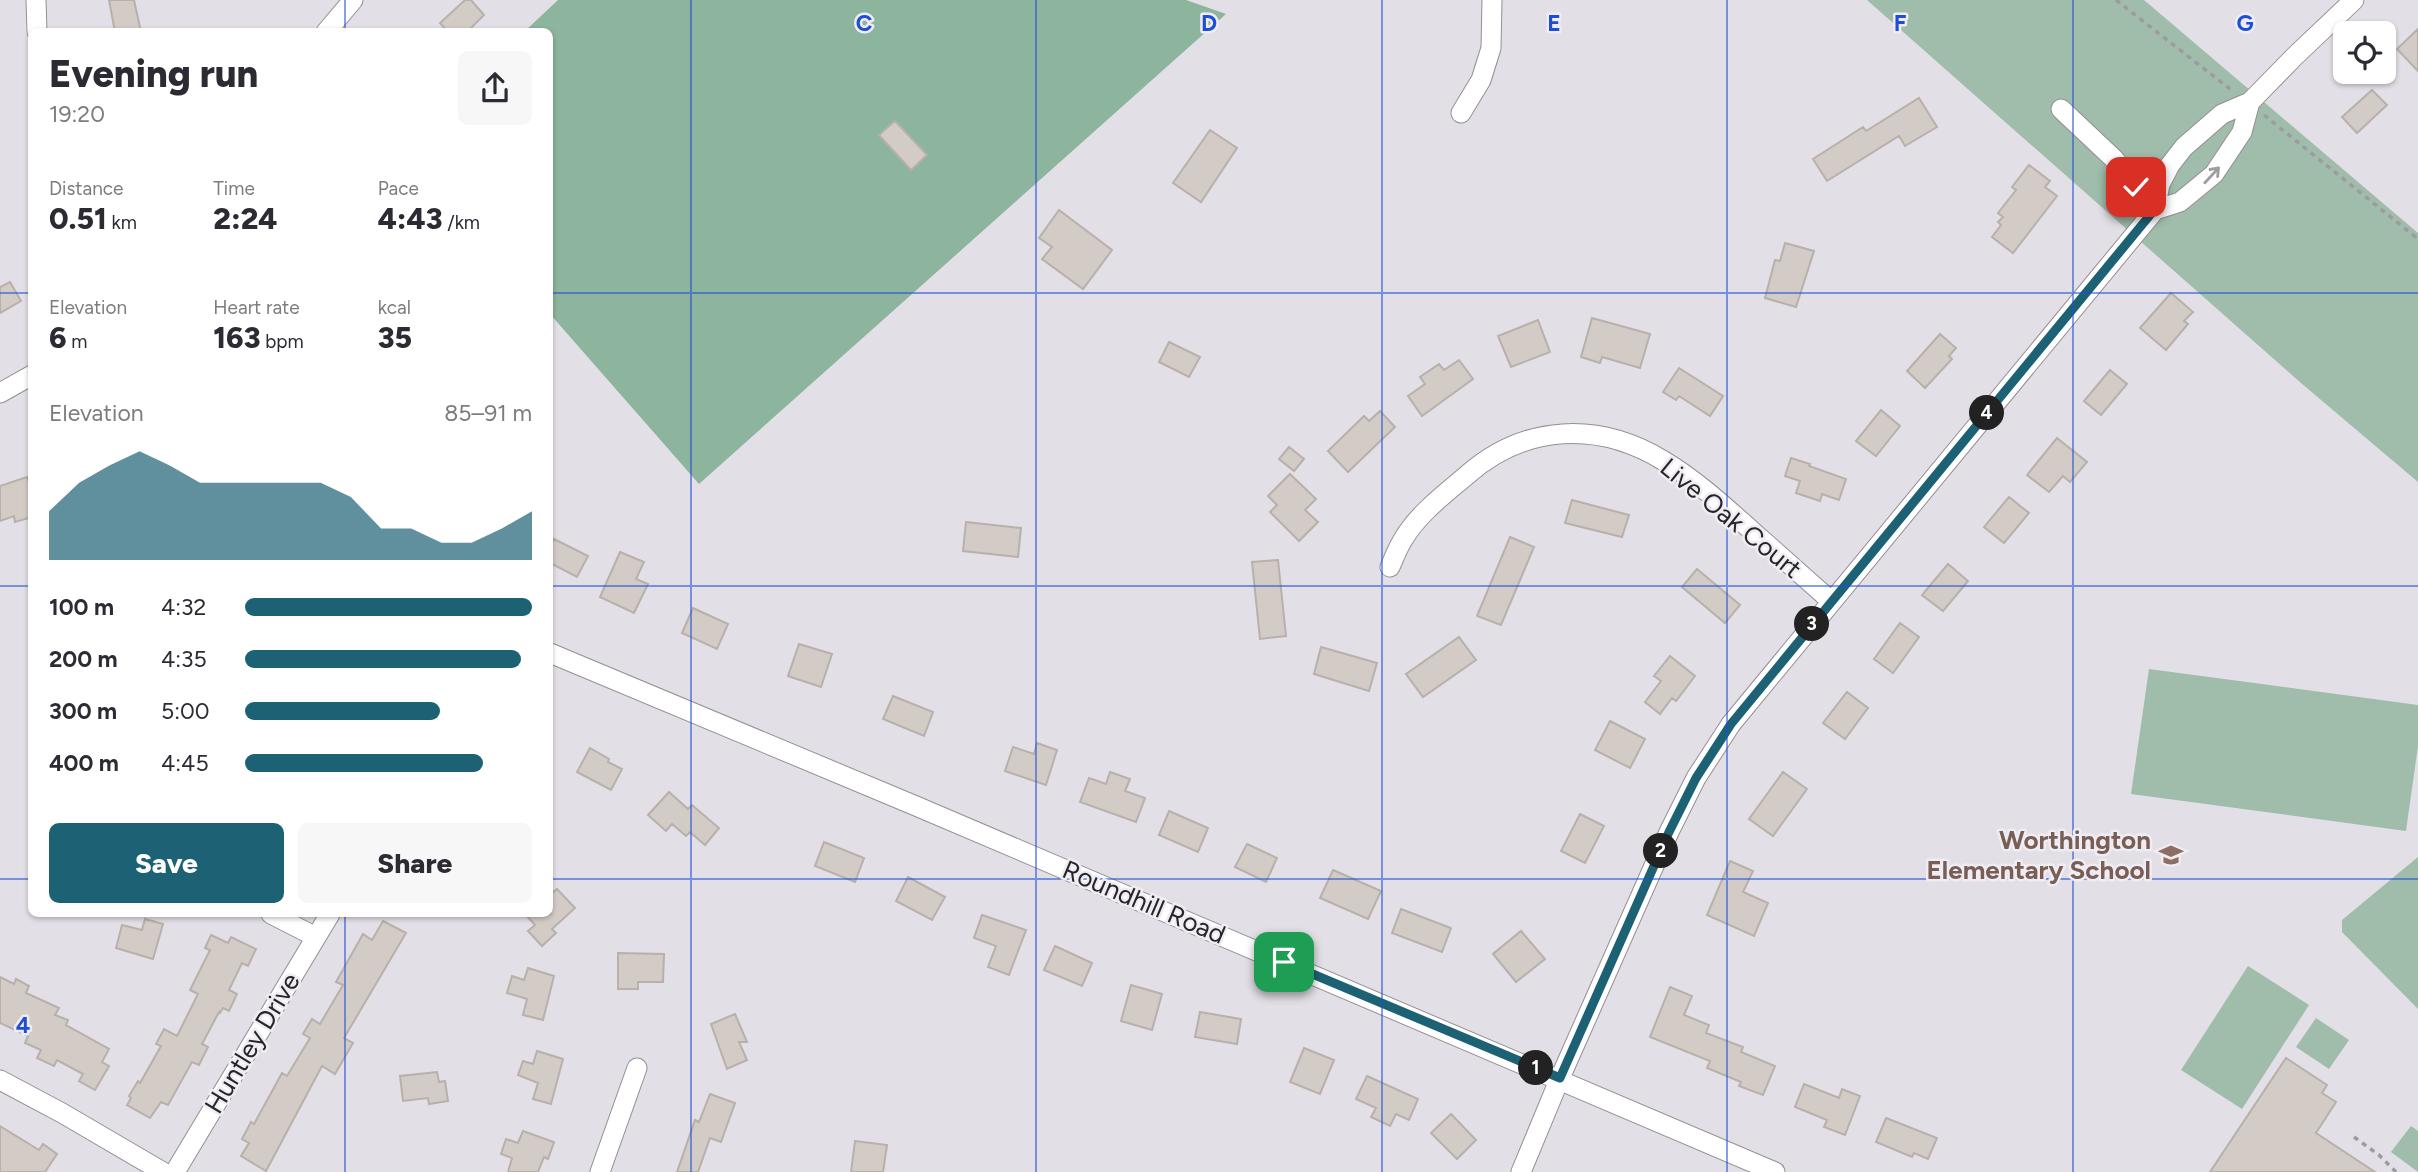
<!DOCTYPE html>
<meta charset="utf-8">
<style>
:root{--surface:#fff;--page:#f7f7f7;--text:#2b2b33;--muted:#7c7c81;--accent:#1d6274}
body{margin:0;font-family:Figtree,sans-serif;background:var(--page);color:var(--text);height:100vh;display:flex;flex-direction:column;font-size:26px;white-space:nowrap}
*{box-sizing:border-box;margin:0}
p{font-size:23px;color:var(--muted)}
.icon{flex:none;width:38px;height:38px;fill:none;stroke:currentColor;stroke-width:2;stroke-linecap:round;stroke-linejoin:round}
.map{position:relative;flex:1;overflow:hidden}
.panel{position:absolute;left:28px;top:28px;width:525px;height:889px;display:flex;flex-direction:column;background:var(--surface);border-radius:10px;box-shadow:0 2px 5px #0004}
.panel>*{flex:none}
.fabs{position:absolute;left:2333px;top:21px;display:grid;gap:14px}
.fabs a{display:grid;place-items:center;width:63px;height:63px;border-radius:10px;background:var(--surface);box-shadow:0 2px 5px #0004;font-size:35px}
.pin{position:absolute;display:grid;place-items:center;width:60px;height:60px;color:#fff;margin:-30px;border-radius:14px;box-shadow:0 4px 10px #0006}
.km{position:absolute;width:35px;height:35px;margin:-18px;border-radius:50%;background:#222;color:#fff;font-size:19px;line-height:35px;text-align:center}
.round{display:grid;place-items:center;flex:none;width:74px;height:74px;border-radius:10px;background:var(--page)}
.head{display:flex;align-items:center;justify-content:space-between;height:119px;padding:0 21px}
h1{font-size:38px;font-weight:800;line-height:52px}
.metrics{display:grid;grid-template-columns:repeat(3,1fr);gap:10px;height:119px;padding:7px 21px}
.metrics div{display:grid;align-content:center}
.metrics b{font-size:30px;font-weight:800}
.metrics small{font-size:19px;font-weight:400}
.metrics p{font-size:19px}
.chart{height:196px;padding:14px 21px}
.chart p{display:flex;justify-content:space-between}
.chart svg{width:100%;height:126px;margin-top:7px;fill:var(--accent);opacity:.7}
.button{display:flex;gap:14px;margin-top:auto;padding:14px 21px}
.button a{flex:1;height:80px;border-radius:10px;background:var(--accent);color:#fff;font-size:28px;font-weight:800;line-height:80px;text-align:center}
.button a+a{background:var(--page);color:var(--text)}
ul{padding:0 21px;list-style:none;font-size:23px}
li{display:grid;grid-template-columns:112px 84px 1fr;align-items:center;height:52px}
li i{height:18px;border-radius:9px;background:var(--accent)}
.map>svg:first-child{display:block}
.green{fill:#9fbdaa}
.forest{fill:#8db49c}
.building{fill:#d3cbc6;stroke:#b7b0ab;stroke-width:2}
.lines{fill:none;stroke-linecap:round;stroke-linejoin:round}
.minor-casing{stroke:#938f95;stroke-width:21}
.path{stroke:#9e9ba0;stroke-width:3.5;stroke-dasharray:5 5;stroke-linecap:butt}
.minor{stroke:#fff;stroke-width:19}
.oneway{stroke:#9d9d9e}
.route-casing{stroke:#fff;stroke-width:14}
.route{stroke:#1d6274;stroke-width:9}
.grid{fill:none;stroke:#1d4ed8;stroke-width:2;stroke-opacity:0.55}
.labels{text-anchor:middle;stroke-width:5;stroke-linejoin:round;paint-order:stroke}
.street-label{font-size:26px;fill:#262527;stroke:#f0ecf3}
.education-label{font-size:26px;font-weight:bold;fill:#785e54;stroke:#f0ecf3;text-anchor:end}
.grid-label{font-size:23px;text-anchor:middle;font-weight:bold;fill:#1d4ed8;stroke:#f0ecf3;stroke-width:5;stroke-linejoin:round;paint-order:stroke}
</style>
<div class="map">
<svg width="2418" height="1172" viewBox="0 0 2418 1172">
<rect width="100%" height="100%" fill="#e3dfe6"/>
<path class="green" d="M 1867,0 L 2144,0 L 2418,233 L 2418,482 L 2301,383 Z
M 2149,669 L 2418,705 L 2418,746 L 2406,831 L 2131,794 Z
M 2418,857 L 2418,1009 L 2342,932 L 2342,920 Z
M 2248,966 L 2309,1005 L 2242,1109 L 2181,1070 Z
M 2316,1018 L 2349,1040 L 2329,1069 L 2296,1047 Z
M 2411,1126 L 2418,1131 L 2418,1172 L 2391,1152 Z"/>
<path class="forest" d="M 558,0 L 1186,0 L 1226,14 L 699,484 L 550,314 L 550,32 L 524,32 Z"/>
<path class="building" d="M 109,0 L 134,0 L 141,32 L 115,32 Z
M 465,0 L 471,0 L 484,15 L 467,32 L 448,32 L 440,23 Z
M 2418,29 L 2418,71 L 2397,49 Z
M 2372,90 L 2387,105 L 2357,133 L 2342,117 Z
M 1919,98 L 1937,127 L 1905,146 L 1899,136 L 1827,181 L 1813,159 L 1863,127 L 1866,131 Z
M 895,121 L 927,155 L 911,170 L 879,135 Z
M 1210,130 L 1237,148 L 1201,202 L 1173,183 Z
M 2029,165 L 2050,181 L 2045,187 L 2057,196 L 2013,253 L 1992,237 L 2001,225 L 1998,222 L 2003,217 L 1998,213 L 2016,190 L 2012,187 Z
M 1059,210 L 1112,250 L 1083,289 L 1042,259 L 1052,247 L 1039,238 Z
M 1785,243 L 1814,251 L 1796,307 L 1765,298 L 1775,260 L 1780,261 Z
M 10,282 L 21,301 L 0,313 L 0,287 Z
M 2171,293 L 2193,312 L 2184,321 L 2188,324 L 2166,350 L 2140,328 Z
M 1592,318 L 1650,334 L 1640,368 L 1602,357 L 1600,363 L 1581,357 Z
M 1538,320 L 1550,352 L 1511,367 L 1498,336 Z
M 1940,334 L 1956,348 L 1949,356 L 1952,359 L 1925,388 L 1907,371 Z
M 1169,342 L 1200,357 L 1189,377 L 1159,362 Z
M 1459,360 L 1473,379 L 1422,416 L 1408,396 L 1425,384 L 1420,377 L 1439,364 L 1444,370 Z
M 1679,368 L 1723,396 L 1710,416 L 1679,396 L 1676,400 L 1663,392 Z
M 2110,370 L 2127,384 L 2101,415 L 2084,401 Z
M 1881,410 L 1900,426 L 1876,456 L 1856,441 Z
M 1380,411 L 1395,427 L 1348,472 L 1328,451 L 1364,416 L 1369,421 Z
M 2057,438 L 2087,462 L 2070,482 L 2063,476 L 2049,492 L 2027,475 Z
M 1289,447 L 1304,459 L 1294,471 L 1279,459 Z
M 1791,458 L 1810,464 L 1809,466 L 1846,479 L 1839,500 L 1822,494 L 1820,501 L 1796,493 L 1800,481 L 1785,476 Z
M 1290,474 L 1316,499 L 1305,510 L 1318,522 L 1299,541 L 1270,512 L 1277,505 L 1268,496 Z
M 27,477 L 32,491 L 32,517 L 15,522 L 14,516 L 0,521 L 0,486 Z
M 2009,497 L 2029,513 L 2004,543 L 1984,527 Z
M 1572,500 L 1629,515 L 1622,537 L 1565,523 Z
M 966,522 L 1021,528 L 1018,557 L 963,551 Z
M 1510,537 L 1534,547 L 1501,625 L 1477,616 Z
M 554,539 L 588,556 L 577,577 L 550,563 L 550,546 Z
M 620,552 L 644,562 L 636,579 L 648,584 L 634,613 L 600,597 Z
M 1278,560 L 1286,636 L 1260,639 L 1252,562 Z
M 1948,564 L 1968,581 L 1943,611 L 1922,595 Z
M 1697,569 L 1740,605 L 1725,623 L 1682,587 Z
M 693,608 L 728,624 L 717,649 L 682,633 Z
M 1900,623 L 1919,637 L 1893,673 L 1874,659 Z
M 1459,637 L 1476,660 L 1423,697 L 1406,674 Z
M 799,644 L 832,654 L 821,687 L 788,676 Z
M 1321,647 L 1377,663 L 1369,691 L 1314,674 Z
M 1670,656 L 1695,676 L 1676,701 L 1672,698 L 1660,714 L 1645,702 L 1661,681 L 1654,676 Z
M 1847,692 L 1868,708 L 1845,739 L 1823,723 Z
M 893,696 L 933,712 L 924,736 L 883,719 Z
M 1610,721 L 1645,739 L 1630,768 L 1595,750 Z
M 1037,743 L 1057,750 L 1046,785 L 1005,771 L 1013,747 L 1034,754 Z
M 590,748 L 609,759 L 608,762 L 622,769 L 611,790 L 577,772 Z
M 1110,772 L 1130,779 L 1125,791 L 1145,798 L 1136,822 L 1080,802 L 1089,778 L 1106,784 Z
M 1783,772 L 1807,789 L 1773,836 L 1749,819 Z
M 669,792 L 688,809 L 692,805 L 719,828 L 705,845 L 690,832 L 686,836 L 672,824 L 666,831 L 648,815 Z
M 1169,811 L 1208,828 L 1198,852 L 1159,835 Z
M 1580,814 L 1604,826 L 1585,863 L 1561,851 Z
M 824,842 L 864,858 L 855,882 L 815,866 Z
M 1247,844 L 1277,858 L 1266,882 L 1235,867 Z
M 1730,861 L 1753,871 L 1743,892 L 1768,903 L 1754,936 L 1707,915 Z
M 1333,870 L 1381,891 L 1368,919 L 1320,898 Z
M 908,877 L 945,897 L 932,920 L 896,901 Z
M 557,889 L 575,908 L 552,929 L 556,933 L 542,946 L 528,931 L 535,925 L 525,914 L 550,914 L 550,895 Z
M 1401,909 L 1451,928 L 1442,952 L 1392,933 Z
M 982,915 L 1026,930 L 1009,975 L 988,967 L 996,946 L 974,938 Z
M 145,919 L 163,924 L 153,959 L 116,948 L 122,925 L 142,930 Z
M 383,921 L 406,933 L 344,1038 L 353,1043 L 335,1074 L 322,1066 L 266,1171 L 241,1156 L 249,1143 L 242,1139 L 251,1122 L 254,1124 L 282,1073 L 287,1076 L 310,1038 L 303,1034 L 312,1019 L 320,1024 L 343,985 L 336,982 L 363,934 L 372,940 Z
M 1521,931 L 1545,959 L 1516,982 L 1493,954 Z
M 211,935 L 228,943 L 231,937 L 256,949 L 248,966 L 242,963 L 229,990 L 237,994 L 229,1011 L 223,1008 L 220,1013 L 219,1012 L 202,1044 L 208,1047 L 199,1065 L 192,1062 L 168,1105 L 161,1102 L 150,1118 L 127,1105 L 131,1098 L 129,1096 L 138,1081 L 140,1083 L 161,1046 L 156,1044 L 164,1029 L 177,1036 L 198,994 L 190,990 L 210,950 L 205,948 Z
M 1055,946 L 1092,963 L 1082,986 L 1044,970 Z
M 618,953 L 664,954 L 663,982 L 638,982 L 638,989 L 618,989 Z
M 528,968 L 554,976 L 543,1020 L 523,1015 L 527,999 L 507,993 L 512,976 L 524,980 Z
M 0,977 L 14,984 L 16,979 L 29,986 L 26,993 L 59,1008 L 55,1015 L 68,1020 L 66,1025 L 109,1049 L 102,1062 L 109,1066 L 95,1090 L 79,1081 L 83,1074 L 57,1060 L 54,1066 L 37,1058 L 41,1050 L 25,1043 L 28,1036 L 0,1023 Z
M 1131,985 L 1162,994 L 1152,1030 L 1121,1021 Z
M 1670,987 L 1692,996 L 1684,1015 L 1709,1025 L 1706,1033 L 1743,1047 L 1741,1052 L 1775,1066 L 1763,1095 L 1739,1086 L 1741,1082 L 1707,1068 L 1710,1061 L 1650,1037 Z
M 1200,1012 L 1241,1019 L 1237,1044 L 1195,1037 Z
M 735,1014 L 747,1042 L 739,1042 L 747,1060 L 727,1069 L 711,1024 Z
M 1304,1048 L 1334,1060 L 1320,1094 L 1290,1082 Z
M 537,1051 L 563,1059 L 551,1104 L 533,1099 L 538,1083 L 518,1075 L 523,1061 L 533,1064 Z
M 2286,1058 L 2327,1085 L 2322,1093 L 2336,1102 L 2316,1133 L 2375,1172 L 2210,1172 Z
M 437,1072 L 439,1082 L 445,1081 L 448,1101 L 429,1104 L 428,1098 L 403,1101 L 400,1076 Z
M 1367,1076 L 1418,1099 L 1409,1120 L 1396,1114 L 1390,1126 L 1371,1117 L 1376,1108 L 1356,1099 Z
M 1804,1084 L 1839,1098 L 1842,1089 L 1860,1096 L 1845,1135 L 1824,1127 L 1827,1120 L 1795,1107 Z
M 710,1094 L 735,1103 L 721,1142 L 710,1138 L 698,1172 L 677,1172 L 695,1120 L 699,1122 Z
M 1451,1114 L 1476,1140 L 1457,1159 L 1431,1133 Z
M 1886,1118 L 1937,1138 L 1928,1159 L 1914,1153 L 1912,1157 L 1876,1142 Z
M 0,1126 L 39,1150 L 43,1144 L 57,1154 L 45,1172 L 0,1172 Z
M 523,1131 L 554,1142 L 548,1159 L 544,1157 L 538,1172 L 508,1172 L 512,1158 L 501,1154 L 506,1139 L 518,1143 Z
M 855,1141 L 887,1145 L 883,1172 L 851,1172 Z"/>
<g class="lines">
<g class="minor-casing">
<path id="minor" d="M 36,0 L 37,32
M 326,32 L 353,0
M 2061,109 L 2114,159 L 2155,210
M 1461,113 L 1481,80 L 1491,48 L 1492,0
M 2155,210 L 2180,202 L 2214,174 L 2242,132 L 2250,102
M 0,393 L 32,375
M 1390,567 C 1394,558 1398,547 1404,538 C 1419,513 1445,494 1467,475 C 1525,424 1599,421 1664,461 C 1696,480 1724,506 1751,530 C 1778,554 1804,577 1831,601
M 550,653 L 916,806 L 1775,1172
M 271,914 L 316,937
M 0,1080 L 62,1113 L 163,1172
M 175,1172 L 330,914
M 600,1172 L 637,1068
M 1521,1172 L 1560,1078 L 1669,832 L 1696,778 L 1731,724 L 2155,210 L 2160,184 L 2170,165 L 2184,147 L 2222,114 L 2250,102 L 2295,56 L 2354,0"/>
</g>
<path class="path" d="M 2116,0 L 2230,89
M 2264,115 L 2418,239
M 2354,1137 L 2379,1155 L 2396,1172"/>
<use href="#minor" class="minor"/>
</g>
<defs><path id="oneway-shaft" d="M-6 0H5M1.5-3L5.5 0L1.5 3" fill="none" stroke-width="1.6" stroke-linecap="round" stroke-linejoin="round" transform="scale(1.75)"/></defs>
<use class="oneway" href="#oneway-shaft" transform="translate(2212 175) rotate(-47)"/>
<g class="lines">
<g class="route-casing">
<path id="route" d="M 1284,962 L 1560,1078 L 1669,832 L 1696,778 L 1731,724 L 2155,209 L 2136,187"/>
</g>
<use href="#route" class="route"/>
</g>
<path class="grid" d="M 345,0 L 345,32M 691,0 L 691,1172M 1036,0 L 1036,1172M 1382,0 L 1382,1172M 1727,0 L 1727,1172M 2073,0 L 2073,1172M 0,293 L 32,293M 550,293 L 2418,293M 0,586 L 32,586M 550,586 L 2418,586M 0,879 L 32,879M 550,879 L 2418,879M 345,914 L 345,1172"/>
<defs>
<g id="school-bare" transform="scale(1.89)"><path d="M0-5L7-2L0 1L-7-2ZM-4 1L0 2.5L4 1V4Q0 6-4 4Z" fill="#8d6e63" stroke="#f0ecf3" stroke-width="2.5" paint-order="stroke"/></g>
</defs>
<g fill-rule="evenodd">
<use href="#school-bare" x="2171" y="855"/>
</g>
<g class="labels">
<g class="street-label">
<text transform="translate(1731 518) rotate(39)" y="9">Live Oak Court</text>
<text transform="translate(1144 902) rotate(23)" y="9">Roundhill Road</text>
<text transform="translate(252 1043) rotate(-59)" y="9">Huntley Drive</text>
</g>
<g class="education-label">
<text x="2151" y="849">Worthington<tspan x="2151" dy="30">Elementary School</tspan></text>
</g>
</g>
<g class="grid-label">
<text x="864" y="31">C</text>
<text x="1209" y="31">D</text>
<text x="1554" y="31">E</text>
<text x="1900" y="31">F</text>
<text x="2245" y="31">G</text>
<text x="23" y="1033">4</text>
</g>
</svg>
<div class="fabs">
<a><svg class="icon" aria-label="locate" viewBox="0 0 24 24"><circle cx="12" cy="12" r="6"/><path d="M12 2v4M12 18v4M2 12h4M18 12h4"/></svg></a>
</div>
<div class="pin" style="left:1284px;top:962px;background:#1e9e55"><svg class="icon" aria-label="arrive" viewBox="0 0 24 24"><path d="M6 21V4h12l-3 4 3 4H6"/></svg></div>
<div class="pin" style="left:2136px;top:187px;background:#d93025"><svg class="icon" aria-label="check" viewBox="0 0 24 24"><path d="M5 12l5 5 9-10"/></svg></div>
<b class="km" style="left:1536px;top:1068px">1</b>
<b class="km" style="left:1661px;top:851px">2</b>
<b class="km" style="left:1812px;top:624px">3</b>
<b class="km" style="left:1987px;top:413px">4</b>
<section class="panel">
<div class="head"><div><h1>Evening run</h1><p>19:20</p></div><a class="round"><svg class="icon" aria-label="share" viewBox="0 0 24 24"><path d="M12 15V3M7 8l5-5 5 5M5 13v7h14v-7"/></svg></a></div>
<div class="metrics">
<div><p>Distance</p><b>0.51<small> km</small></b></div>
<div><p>Time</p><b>2:24</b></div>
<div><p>Pace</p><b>4:43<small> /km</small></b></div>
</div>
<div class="metrics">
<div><p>Elevation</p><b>6<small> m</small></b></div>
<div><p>Heart rate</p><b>163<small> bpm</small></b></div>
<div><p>kcal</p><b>35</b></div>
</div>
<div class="chart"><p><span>Elevation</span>85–91 m</p>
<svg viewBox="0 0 160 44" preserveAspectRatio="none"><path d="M0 44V27L10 17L20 11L30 6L40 11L50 17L60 17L70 17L80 17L90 17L100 22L110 33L120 33L130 38L140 38L150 33L160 27V44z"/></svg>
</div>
<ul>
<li><b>100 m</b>4:32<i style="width:100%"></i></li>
<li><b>200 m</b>4:35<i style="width:96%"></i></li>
<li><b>300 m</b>5:00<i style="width:68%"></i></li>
<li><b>400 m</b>4:45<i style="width:83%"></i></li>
</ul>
<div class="button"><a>Save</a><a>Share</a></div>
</section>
</div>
